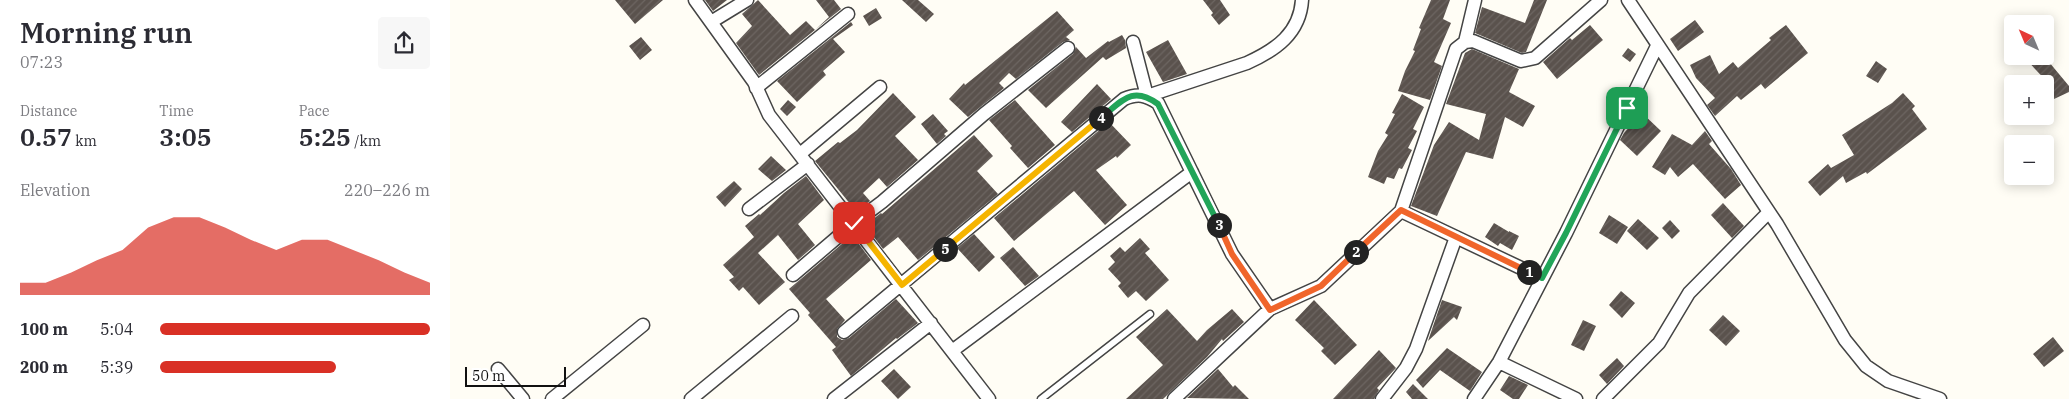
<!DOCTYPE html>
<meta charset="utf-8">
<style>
:root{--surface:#fff;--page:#f7f7f7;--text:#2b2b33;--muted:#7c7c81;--accent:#d93025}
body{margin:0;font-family:"IBM Plex Serif",serif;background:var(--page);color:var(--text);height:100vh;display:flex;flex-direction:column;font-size:19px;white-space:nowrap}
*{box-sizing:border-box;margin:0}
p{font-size:16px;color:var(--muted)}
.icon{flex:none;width:28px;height:28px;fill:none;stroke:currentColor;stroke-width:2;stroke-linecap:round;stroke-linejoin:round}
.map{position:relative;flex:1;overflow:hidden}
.panel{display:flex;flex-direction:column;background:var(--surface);width:450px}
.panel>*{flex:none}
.needle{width:32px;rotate:316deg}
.controls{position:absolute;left:1554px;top:15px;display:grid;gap:10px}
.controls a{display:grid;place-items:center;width:50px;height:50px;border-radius:5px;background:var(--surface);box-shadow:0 2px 12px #0003;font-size:25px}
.scale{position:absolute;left:15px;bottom:12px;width:101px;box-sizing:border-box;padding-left:5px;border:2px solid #111;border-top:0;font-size:14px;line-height:18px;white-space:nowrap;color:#111;-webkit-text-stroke:4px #fff;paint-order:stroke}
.pin{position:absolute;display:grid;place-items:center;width:42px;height:42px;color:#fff;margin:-21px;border-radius:10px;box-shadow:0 2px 8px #0006}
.km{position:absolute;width:25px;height:25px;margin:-12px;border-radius:50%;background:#222;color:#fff;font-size:14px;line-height:25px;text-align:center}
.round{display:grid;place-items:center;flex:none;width:52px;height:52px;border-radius:5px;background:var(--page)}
.summary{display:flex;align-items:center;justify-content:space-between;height:85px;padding:0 20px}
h1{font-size:28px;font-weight:600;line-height:38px}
.figures{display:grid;grid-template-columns:repeat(3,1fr);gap:8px;height:85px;padding:5px 20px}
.figures div{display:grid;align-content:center}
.figures b{font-size:25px;font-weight:600}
.figures small{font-size:14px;font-weight:400}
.figures p{font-size:14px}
.chart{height:140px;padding:10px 20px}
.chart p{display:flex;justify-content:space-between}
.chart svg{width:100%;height:90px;margin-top:5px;fill:var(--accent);opacity:.7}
ul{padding:0 20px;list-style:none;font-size:16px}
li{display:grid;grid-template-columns:80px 60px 1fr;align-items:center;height:38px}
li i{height:12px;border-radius:6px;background:var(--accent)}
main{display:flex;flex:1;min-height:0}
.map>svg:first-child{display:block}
.building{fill:url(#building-hatch)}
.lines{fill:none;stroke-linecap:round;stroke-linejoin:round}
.service-casing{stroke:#444;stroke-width:9}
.minor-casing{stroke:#444;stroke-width:15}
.service{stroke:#fff;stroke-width:6}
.minor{stroke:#fff;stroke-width:12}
.split-1-casing{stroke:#fff;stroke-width:10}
.split-2-casing{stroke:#fff;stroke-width:10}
.split-3-casing{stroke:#fff;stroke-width:10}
.split-4-casing{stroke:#fff;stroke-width:10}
.split-5-casing{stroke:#fff;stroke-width:10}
.split-6-casing{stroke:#fff;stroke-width:10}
.split-1{stroke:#22a559;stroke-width:6}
.split-2{stroke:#f0652b;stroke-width:6}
.split-3{stroke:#f0652b;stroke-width:6}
.split-4{stroke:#22a559;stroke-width:6}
.split-5{stroke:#f5b400;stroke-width:6}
.split-6{stroke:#f5b400;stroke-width:6}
</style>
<main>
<section class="panel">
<div class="summary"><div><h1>Morning run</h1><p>07:23</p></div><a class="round"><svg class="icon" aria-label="share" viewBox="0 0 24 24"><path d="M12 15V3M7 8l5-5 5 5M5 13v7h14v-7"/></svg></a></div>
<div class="figures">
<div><p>Distance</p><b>0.57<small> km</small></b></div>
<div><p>Time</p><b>3:05</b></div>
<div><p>Pace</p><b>5:25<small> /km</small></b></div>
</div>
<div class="chart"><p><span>Elevation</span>220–226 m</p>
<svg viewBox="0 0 160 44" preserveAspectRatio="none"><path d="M0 44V38L10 38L20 33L30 27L40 22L50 11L60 6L70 6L80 11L90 17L100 22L110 17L120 17L130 22L140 27L150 33L160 38V44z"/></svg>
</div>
<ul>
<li><b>100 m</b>5:04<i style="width:100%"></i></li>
<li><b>200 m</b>5:39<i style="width:65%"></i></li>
</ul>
</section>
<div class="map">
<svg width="1619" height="399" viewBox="0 0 1619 399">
<defs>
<pattern id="building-hatch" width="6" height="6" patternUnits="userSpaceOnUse" patternTransform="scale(1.25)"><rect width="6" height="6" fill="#5a524d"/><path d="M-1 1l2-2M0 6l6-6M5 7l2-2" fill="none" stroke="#6d6662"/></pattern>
</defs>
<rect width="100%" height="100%" fill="#fffdf5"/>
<path class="building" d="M 165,0 L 213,0 L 185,24 Z
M 255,0 L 277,0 L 263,11 Z
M 308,0 L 340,35 L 356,21 L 365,30 L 379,17 L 366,0 L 384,0 L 391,9 L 309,75 L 286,43 L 302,26 L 292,14 Z
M 452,0 L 468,0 L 484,14 L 476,22 Z
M 753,0 L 770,0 L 780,15 L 769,25 L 761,15 L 763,13 Z
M 981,0 L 1000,0 L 993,19 L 1001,23 L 984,62 L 992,66 L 980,100 L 948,91 L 955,71 L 965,51 L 963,50 L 971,29 L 969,28 Z
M 1084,0 L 1097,0 L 1076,52 L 1072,53 L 1025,33 L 1032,7 L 1075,23 Z
M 426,8 L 432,18 L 419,26 L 413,16 Z
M 607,11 L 624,30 L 616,37 L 620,40 L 613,42 L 566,79 L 559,73 L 549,83 L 554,88 L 518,117 L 499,99 L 514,83 L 515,85 Z
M 1245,20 L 1254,32 L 1228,51 L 1220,39 Z
M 401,22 L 403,25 L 383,39 L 395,52 L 373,71 L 376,75 L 347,102 L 327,81 Z
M 1140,25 L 1153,40 L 1107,79 L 1093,62 L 1120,38 L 1122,40 Z
M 1336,25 L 1358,53 L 1315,89 L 1311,84 L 1291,100 L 1287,96 L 1265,116 L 1257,105 L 1265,98 L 1246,78 L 1240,65 L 1260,55 L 1269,74 L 1283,62 L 1288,68 L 1321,40 L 1319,38 Z
M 672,35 L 675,40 L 676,48 L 656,60 L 653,57 L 596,108 L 578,90 L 623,54 L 626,47 L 636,58 L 658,41 L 659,42 Z
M 191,37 L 202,50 L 190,60 L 179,46 Z
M 718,40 L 737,74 L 713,82 L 696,52 Z
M 1178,48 L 1186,54 L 1180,62 L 1172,56 Z
M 1022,49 L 1069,69 L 1059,92 L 1085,106 L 1073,127 L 1055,117 L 1043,159 L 1016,152 L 987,216 L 961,206 L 984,145 L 999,122 L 1029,140 L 1036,114 L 996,104 L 1015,53 Z
M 1573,56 L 1594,56 L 1619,86 L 1619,92 L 1604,99 L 1598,87 L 1601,86 Z
M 1426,61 L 1437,69 L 1428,83 L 1416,76 Z
M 647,84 L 661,99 L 622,132 L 611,122 Z
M 443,93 L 466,117 L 445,136 L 468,160 L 437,187 L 429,178 L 413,193 L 420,201 L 406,211 L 365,161 L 388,142 L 390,143 L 407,130 Z
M 1453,93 L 1465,106 L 1462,109 L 1477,129 L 1417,174 L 1416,172 L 1396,183 L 1393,176 L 1370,196 L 1358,182 L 1378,164 L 1381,168 L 1404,155 L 1392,135 L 1442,103 Z
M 952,94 L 974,107 L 963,129 L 967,131 L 958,148 L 962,150 L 952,169 L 949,168 L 944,179 L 937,177 L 934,184 L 918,177 L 928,151 L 938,135 L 935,133 L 945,114 L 942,113 Z
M 338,100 L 346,107 L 337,116 L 330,109 Z
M 565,100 L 605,145 L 578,168 L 560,148 L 562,146 L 539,120 Z
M 1192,113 L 1211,131 L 1187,156 L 1170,140 L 1174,133 Z
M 483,114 L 498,131 L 494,134 L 496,136 L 487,144 L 471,124 Z
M 659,122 L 681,145 L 667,158 L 666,156 L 646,170 L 677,205 L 655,225 L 624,191 L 564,241 L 544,218 Z
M 1255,131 L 1262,141 L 1259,144 L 1281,169 L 1291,185 L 1275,199 L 1243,164 L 1228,177 L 1220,167 L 1215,175 L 1202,167 L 1222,134 L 1242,145 Z
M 524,135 L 543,156 L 527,171 L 548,194 L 468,260 L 448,237 L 433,249 L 417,228 L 419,226 L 417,224 L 431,213 L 432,214 Z
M 321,156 L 336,170 L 322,181 L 308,169 Z
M 356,176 L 374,200 L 348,224 L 365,245 L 348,260 L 328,235 L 308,253 L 335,282 L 309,305 L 293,287 L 289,291 L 279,280 L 284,277 L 273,265 L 304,237 L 295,226 L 309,214 L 310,215 L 334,193 Z
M 284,181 L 292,189 L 275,207 L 266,197 Z
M 1273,203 L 1294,226 L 1282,238 L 1261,215 Z
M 1159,215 L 1178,227 L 1167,244 L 1149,233 Z
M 1188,219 L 1209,238 L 1197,250 L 1177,231 Z
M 1220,220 L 1230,231 L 1222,239 L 1212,228 Z
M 1044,223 L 1059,232 L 1059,231 L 1069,236 L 1062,250 L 1050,243 L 1048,246 L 1035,237 Z
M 524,234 L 545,257 L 529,272 L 507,248 Z
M 399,238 L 402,241 L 405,239 L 421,260 L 376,299 L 395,320 L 387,329 L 387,337 L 392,340 L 399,338 L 446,299 L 468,323 L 447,339 L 446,338 L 401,376 L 382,350 L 386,347 L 358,315 L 360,313 L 339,289 Z
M 690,238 L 700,249 L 695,253 L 719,280 L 696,301 L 686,291 L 678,298 L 668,286 L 671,283 L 658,269 L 665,262 L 660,256 L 670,247 L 675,252 Z
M 563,247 L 589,276 L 575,286 L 550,258 Z
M 1171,291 L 1185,303 L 1172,318 L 1159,305 Z
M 864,300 L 907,345 L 885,365 L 871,351 L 874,348 L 845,320 Z
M 992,300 L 1012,307 L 1007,320 L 1004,317 L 978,341 Z
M 717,309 L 747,341 L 757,330 L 782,309 L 794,322 L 773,341 L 772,339 L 757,357 L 713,399 L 676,399 L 713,365 L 686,337 Z
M 1273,315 L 1290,331 L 1276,346 L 1259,330 Z
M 1133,320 L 1146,326 L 1134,351 L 1121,345 Z
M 1603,337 L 1614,351 L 1594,367 L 1583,354 Z
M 997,348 L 1032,372 L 1020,391 L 990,370 L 973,388 L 966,380 Z
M 929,350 L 946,368 L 927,388 L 929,390 L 924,399 L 883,399 Z
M 1167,358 L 1174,366 L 1157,384 L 1149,375 Z
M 444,369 L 461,387 L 448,399 L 431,381 Z
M 768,369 L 783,387 L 785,385 L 799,399 L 737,398 Z
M 1059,376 L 1078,385 L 1069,399 L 1063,399 L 1050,390 Z
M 963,384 L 978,399 L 962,399 L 956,392 Z"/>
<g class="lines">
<g class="service-casing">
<path id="service" d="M 591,399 L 700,314"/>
</g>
<g class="minor-casing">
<path id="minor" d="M 245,0 L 304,82 L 319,115 L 539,399
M 1178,0 L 1327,224 L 1395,340 L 1416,366 L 1438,381 L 1490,399
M 261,22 L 297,0
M 683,42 L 697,96 L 797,63 C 826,50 850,33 852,0
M 1015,42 L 1025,0
M 306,88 L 398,14
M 350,154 L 430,87
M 299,209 L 358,164
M 951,211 L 1092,278
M 343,275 L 404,223 L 432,202 L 534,114 L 618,48
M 394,332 L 674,99 C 688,93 696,95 708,103 L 782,254 L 820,309
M 502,351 L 742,172
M 1049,362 L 1126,399
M 48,369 L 73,399
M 102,399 L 193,325
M 241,399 L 342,316
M 384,399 L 481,323
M 724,399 L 820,309 L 871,286 L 951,211 L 1006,49 L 1015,42 L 1023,41 L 1071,61 L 1085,58 L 1151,0
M 932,399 L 956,368 L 966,349 L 1006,237
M 1024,399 L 1049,362 L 1116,233 L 1207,46
M 1153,399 L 1209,343 L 1239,293 L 1319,212"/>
</g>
<use href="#service" class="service"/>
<use href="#minor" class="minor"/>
</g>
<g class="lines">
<g class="split-1-casing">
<path id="split-1" d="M 1079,272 L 1092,278 L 1116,233 L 1177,108"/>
</g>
<g class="split-2-casing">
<path id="split-2" d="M 906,252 L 951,210 L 1079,272"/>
</g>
<g class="split-3-casing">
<path id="split-3" d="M 769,225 L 782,254 L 820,310 L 871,286 L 906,252"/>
</g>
<g class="split-4-casing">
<path id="split-4" d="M 651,118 C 672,101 682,85 708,104 L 769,225"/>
</g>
<g class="split-5-casing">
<path id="split-5" d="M 495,249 L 651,118"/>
</g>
<g class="split-6-casing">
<path id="split-6" d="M 404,223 L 452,285 L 495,249"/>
</g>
<use href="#split-1" class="split-1"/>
<use href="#split-2" class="split-2"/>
<use href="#split-3" class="split-3"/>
<use href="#split-4" class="split-4"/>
<use href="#split-5" class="split-5"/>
<use href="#split-6" class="split-6"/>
</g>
</svg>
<div class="controls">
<a><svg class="needle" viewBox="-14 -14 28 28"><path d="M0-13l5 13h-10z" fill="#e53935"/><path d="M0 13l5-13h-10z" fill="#7c7c81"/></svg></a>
<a>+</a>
<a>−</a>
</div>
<div class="scale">50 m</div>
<div class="pin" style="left:1177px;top:108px;background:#1e9e55"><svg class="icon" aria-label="arrive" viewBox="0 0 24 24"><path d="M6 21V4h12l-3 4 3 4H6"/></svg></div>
<div class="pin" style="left:404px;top:223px;background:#d93025"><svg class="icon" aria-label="check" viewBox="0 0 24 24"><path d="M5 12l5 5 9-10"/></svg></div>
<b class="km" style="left:1079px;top:272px">1</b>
<b class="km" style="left:906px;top:252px">2</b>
<b class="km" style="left:769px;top:225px">3</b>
<b class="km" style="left:651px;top:118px">4</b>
<b class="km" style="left:495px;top:249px">5</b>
</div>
</main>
